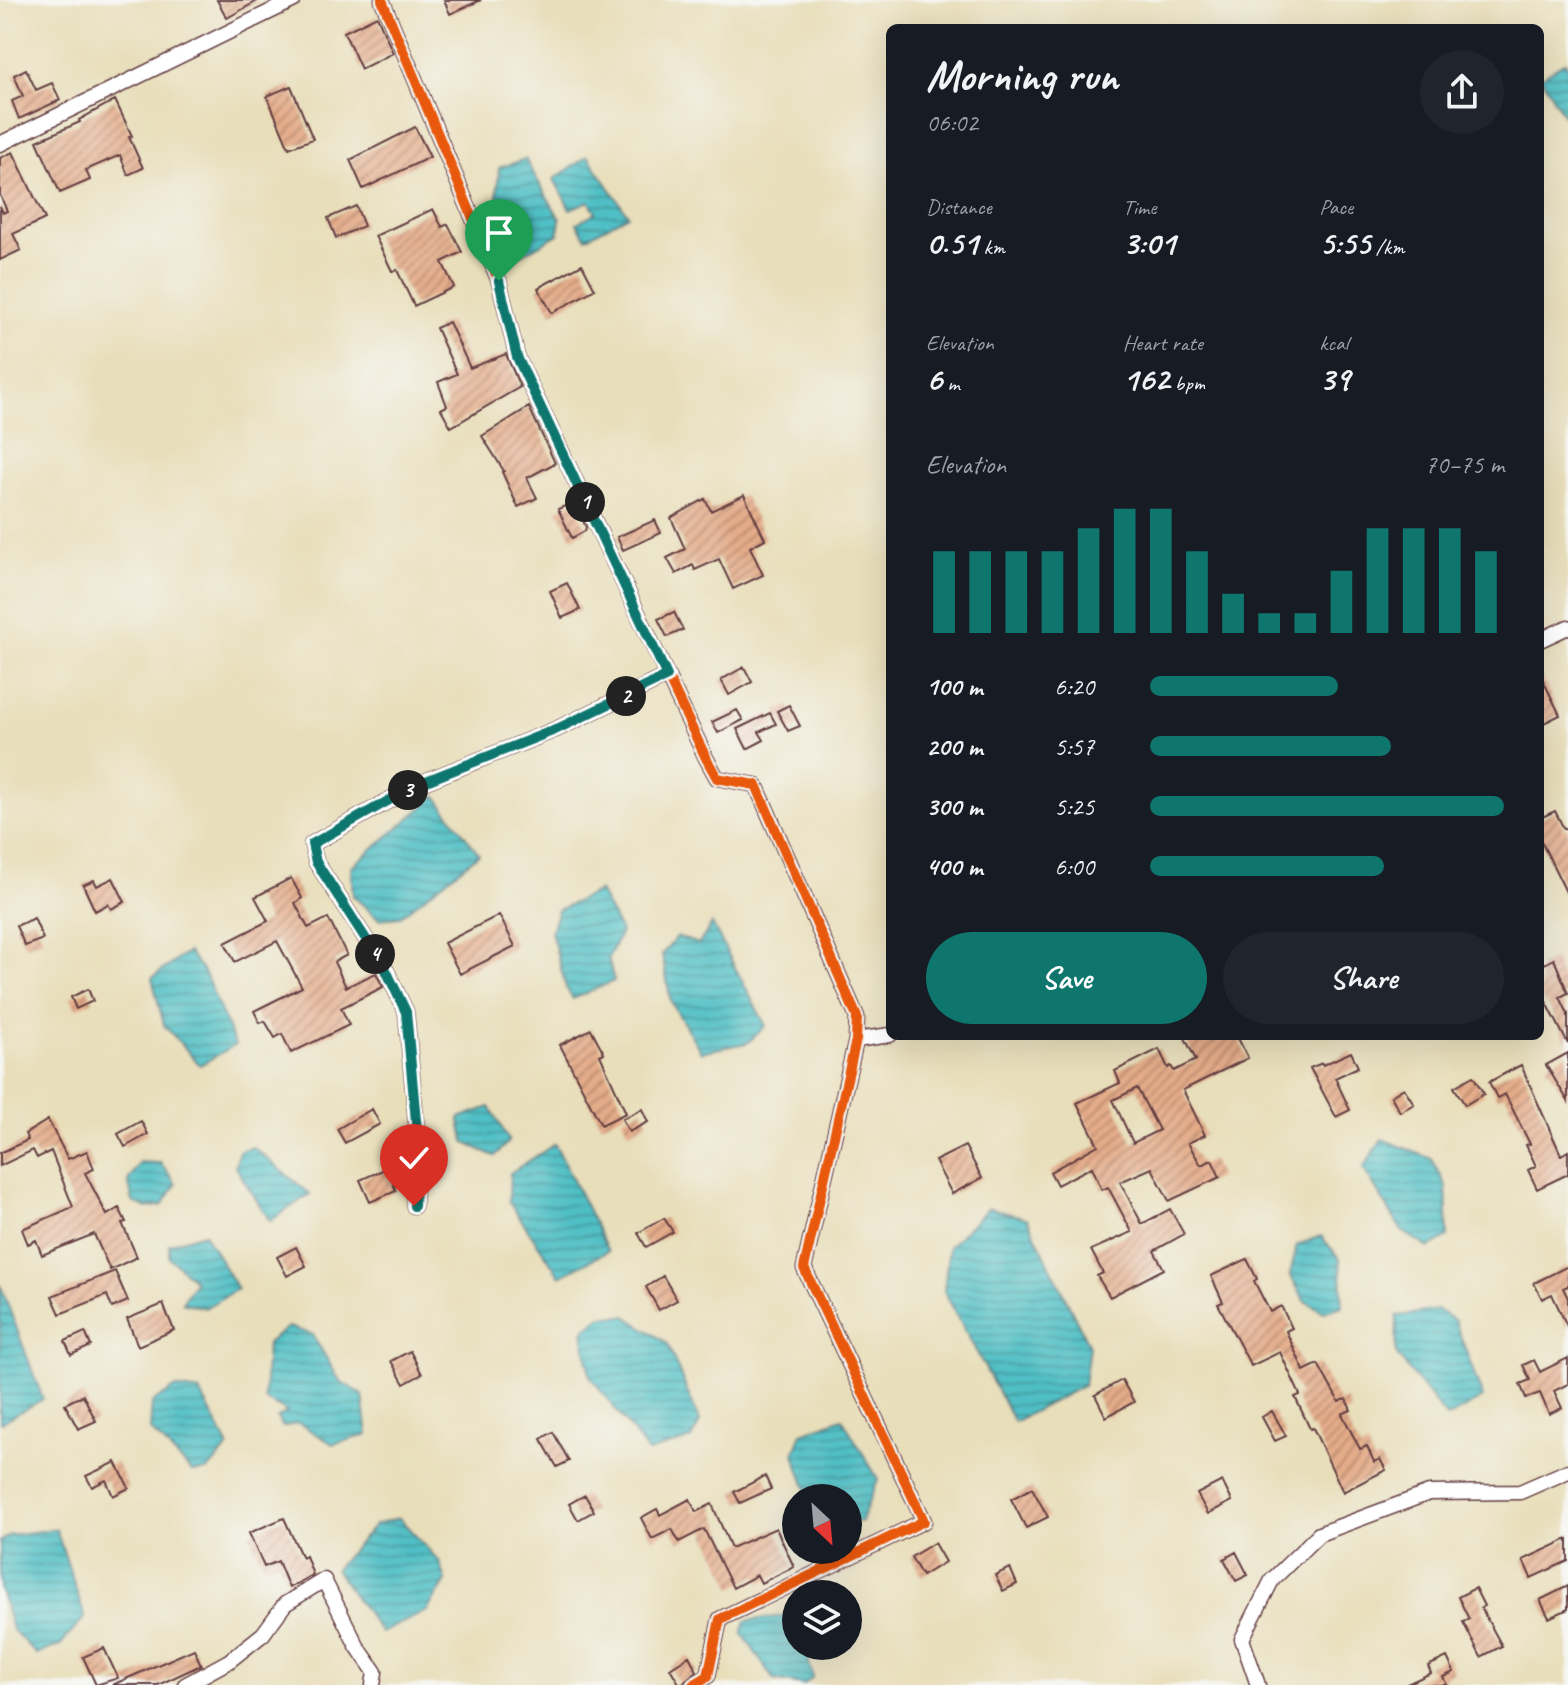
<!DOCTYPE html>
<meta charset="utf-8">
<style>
:root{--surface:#171b24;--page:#20242c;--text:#f1f3f6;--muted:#9ea1a6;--accent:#0f766e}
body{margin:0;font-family:Caveat,sans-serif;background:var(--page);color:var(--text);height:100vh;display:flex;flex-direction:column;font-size:30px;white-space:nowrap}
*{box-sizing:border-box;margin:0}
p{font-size:26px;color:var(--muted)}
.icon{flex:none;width:44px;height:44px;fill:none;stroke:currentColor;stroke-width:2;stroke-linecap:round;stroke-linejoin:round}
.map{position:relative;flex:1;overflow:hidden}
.panel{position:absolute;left:886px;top:24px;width:658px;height:1016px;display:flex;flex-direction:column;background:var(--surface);border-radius:12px;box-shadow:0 8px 32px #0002}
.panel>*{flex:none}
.needle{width:52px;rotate:154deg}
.fabs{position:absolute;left:782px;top:1484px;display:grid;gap:16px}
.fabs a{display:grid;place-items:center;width:80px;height:80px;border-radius:50%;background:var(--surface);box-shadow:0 8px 32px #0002;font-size:40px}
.pin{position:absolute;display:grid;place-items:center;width:68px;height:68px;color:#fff;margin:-82px -34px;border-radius:50% 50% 50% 0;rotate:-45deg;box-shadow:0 0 8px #0007}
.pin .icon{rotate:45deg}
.km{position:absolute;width:40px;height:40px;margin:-20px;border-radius:50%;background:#222;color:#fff;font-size:22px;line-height:40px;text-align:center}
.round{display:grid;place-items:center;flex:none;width:84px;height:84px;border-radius:42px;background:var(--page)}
.summary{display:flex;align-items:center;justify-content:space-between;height:136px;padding:0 40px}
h1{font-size:44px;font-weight:600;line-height:60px}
.stats{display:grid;grid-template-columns:repeat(3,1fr);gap:12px;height:136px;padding:8px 40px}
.stats div{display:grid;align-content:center}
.stats b{font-size:34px;font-weight:600}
.stats small{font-size:22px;font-weight:400}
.stats p{font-size:22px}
.chart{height:224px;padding:16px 40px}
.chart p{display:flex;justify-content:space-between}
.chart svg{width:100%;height:144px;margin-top:8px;stroke:var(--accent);stroke-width:6}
.button{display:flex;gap:16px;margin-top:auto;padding:16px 40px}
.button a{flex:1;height:92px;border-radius:48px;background:var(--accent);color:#fff;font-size:32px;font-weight:600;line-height:92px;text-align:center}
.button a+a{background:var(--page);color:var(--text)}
ul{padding:0 40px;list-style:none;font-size:26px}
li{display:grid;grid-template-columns:128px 96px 1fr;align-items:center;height:60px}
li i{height:20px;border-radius:10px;background:var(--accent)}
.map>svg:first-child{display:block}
.water{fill:url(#water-rules);stroke:#4d6f78;stroke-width:2}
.building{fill:url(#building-hatch);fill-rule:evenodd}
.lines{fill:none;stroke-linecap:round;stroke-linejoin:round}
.minor-casing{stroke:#623c40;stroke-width:17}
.minor{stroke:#fff;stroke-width:14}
.cycleway-casing{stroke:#f6f6f2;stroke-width:15}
.cycleway{stroke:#e8590c;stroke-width:10}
.route-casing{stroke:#fff;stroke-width:16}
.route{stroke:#0f766e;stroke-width:10}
</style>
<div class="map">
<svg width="1568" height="1685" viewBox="0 0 1568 1685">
<defs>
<pattern id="water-rules" width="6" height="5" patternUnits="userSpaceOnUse" patternTransform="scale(2)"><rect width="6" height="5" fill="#50bfc5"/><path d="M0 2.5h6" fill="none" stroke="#449ba0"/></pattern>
<pattern id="building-hatch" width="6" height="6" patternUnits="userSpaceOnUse" patternTransform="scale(2)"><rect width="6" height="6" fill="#e4ac89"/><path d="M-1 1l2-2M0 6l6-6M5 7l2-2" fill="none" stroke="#bb8b70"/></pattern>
</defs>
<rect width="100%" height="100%" fill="#f6f6f2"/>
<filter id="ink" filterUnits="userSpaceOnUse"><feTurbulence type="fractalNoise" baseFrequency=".0125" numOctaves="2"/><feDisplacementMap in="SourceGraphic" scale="16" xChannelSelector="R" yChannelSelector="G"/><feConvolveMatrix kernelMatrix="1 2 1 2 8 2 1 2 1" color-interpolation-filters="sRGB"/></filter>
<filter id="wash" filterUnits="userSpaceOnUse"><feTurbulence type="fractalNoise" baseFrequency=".006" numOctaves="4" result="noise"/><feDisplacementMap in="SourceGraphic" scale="32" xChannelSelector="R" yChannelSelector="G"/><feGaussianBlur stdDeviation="1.8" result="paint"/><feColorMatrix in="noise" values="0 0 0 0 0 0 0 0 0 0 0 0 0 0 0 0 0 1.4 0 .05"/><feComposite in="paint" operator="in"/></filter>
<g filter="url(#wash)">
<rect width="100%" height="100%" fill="#e8deba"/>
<path class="water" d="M 1565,62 L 1568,67 L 1568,123 L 1541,77 Z
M 588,156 L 628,215 L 586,238 L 577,223 L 596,212 L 589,201 L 570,209 L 554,179 Z
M 525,159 L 560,219 L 558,234 L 510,261 L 494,245 L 499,168 Z
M 436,796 L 479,854 L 399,917 L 379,919 L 353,896 L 351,867 Z
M 599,891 L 621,932 L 608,958 L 614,981 L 573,999 L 566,988 L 551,931 L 558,910 Z
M 712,924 L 766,1026 L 747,1043 L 701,1052 L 671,1002 L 662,954 L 677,937 L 699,944 Z
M 188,952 L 205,974 L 235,1045 L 200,1065 L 164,1025 L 152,978 Z
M 490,1107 L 509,1141 L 495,1156 L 465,1143 L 459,1118 Z
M 1382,1139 L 1432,1159 L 1446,1186 L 1448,1237 L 1429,1248 L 1402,1231 L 1363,1168 Z
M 555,1144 L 608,1251 L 560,1276 L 509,1202 L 510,1173 Z
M 253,1147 L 310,1194 L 270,1221 L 235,1166 L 239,1151 Z
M 140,1162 L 161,1163 L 176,1184 L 163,1205 L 147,1208 L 133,1202 L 128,1181 Z
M 988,1208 L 1027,1218 L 1089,1346 L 1084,1385 L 1014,1422 L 944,1291 L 949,1246 Z
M 204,1233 L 237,1289 L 205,1308 L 182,1302 L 195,1281 L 169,1257 L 169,1244 Z
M 1321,1236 L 1340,1259 L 1343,1306 L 1324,1312 L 1305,1301 L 1290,1275 L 1297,1245 Z
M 0,1284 L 43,1399 L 0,1423 Z
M 1438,1310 L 1455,1321 L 1483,1398 L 1447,1418 L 1396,1354 L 1397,1316 Z
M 601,1316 L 626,1316 L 667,1343 L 700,1422 L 692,1439 L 648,1452 L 590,1376 L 583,1331 Z
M 288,1327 L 312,1334 L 340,1381 L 363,1395 L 368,1435 L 333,1444 L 298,1423 L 283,1427 L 277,1418 L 287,1412 L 264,1399 L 267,1343 Z
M 175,1388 L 200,1392 L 229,1447 L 207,1471 L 192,1472 L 150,1430 L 152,1403 Z
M 842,1418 L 878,1479 L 861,1521 L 848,1523 L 848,1498 L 810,1498 L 794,1454 L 802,1433 Z
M 399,1518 L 440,1562 L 446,1581 L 427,1611 L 381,1633 L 335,1569 L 375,1525 Z
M 56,1529 L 85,1617 L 60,1646 L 36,1654 L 12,1629 L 0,1590 L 0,1542 L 9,1535 Z
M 783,1616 L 796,1635 L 796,1646 L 805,1648 L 813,1677 L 804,1685 L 774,1680 L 742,1633 L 746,1621 Z"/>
<g id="blocks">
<path class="building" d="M 217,0 L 259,0 L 227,18 Z
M 444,0 L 481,0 L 450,14 Z
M 377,16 L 393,53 L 361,69 L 344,32 Z
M 26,69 L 36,90 L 52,83 L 60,100 L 19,119 L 12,101 L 23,96 L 14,75 Z
M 291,86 L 313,139 L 289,148 L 267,96 Z
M 115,100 L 132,136 L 129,137 L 143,168 L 128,175 L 120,155 L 86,170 L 90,180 L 60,193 L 37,141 L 80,122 L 79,120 Z
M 415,127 L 430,157 L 363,189 L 350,160 Z
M 13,152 L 45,219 L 13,234 L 21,250 L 0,260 L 0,206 L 3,213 L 7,211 L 0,195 L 0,158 Z
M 356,206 L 364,226 L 336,238 L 328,218 Z
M 433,209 L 442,227 L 448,224 L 462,252 L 442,262 L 454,287 L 414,306 L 397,270 L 392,271 L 375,236 Z
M 582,264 L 595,289 L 552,313 L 538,288 Z
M 449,322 L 470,368 L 506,354 L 520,387 L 451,427 L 441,409 L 447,406 L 438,382 L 457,374 L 436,328 Z
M 529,407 L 555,463 L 527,478 L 537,498 L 518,507 L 502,472 L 504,471 L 482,436 Z
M 744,495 L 765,539 L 750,547 L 763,575 L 733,589 L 719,559 L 695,570 L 693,565 L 676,574 L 667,558 L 685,549 L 671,518 L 705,499 L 711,511 Z
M 574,502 L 586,527 L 585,531 L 572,538 L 558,509 Z
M 655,520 L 661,533 L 623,550 L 617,537 Z
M 567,583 L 580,610 L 562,618 L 550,591 Z
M 674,612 L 683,630 L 667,637 L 658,619 Z
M 744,667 L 752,682 L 729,695 L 721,680 Z
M 1540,674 L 1560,715 L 1540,725 Z
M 789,705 L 800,726 L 788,731 L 777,711 Z
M 737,710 L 743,720 L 718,733 L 712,722 Z
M 770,713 L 776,724 L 759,732 L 764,740 L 747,749 L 737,729 Z
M 1555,811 L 1564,829 L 1568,827 L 1568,896 L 1540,839 L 1540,818 Z
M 113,878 L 125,902 L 111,909 L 108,904 L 95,911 L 83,885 L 94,880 L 97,886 Z
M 291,878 L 302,898 L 295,903 L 308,928 L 328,918 L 347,955 L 334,962 L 346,987 L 376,973 L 383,987 L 341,1008 L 349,1025 L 291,1053 L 282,1034 L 275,1038 L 265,1021 L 260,1023 L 254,1011 L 302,987 L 277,941 L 235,962 L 225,943 L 268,921 L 255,897 Z
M 499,915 L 515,946 L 460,974 L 444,943 Z
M 34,918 L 43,939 L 25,946 L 16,926 Z
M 1554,959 L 1568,993 L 1560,997 L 1568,1014 L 1568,1044 L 1547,1003 L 1545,1005 L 1540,995 L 1540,966 Z
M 88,989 L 93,1001 L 76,1009 L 71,997 Z
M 591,1029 L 604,1053 L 600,1055 L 626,1113 L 601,1125 L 560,1045 Z
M 1184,1036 L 1237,1036 L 1248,1058 L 1183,1090 L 1205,1135 L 1188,1143 L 1201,1165 L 1212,1160 L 1220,1177 L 1169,1201 L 1152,1168 L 1120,1182 L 1142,1224 L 1170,1209 L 1184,1234 L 1154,1251 L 1164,1269 L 1110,1297 L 1097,1276 L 1103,1273 L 1091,1250 L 1132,1232 L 1108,1187 L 1102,1190 L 1092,1167 L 1057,1185 L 1050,1172 L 1098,1145 L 1077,1103 L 1120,1083 L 1115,1071 L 1159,1049 L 1168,1068 L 1171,1066 L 1174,1071 L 1196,1060 ZM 1137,1088 L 1159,1130 L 1133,1143 L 1113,1100 Z
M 1351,1052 L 1358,1067 L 1335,1078 L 1350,1110 L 1336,1117 L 1310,1068 L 1322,1063 L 1323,1065 Z
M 1568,1053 L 1568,1101 L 1546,1065 Z
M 1521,1065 L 1561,1155 L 1568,1151 L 1568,1174 L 1537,1189 L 1528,1170 L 1536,1166 L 1526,1145 L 1530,1144 L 1505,1094 L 1497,1098 L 1489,1082 Z
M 1473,1076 L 1484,1094 L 1465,1105 L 1454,1087 Z
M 1404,1088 L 1414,1104 L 1400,1112 L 1391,1096 Z
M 372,1109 L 380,1124 L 345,1143 L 337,1129 Z
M 642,1109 L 648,1122 L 629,1132 L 622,1119 Z
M 48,1120 L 68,1159 L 87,1151 L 94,1169 L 85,1173 L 107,1215 L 119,1208 L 126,1222 L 122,1223 L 137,1257 L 110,1270 L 94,1234 L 42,1255 L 36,1240 L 28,1244 L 22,1229 L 73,1207 L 51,1151 L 37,1158 L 33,1150 L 0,1166 L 0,1153 L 28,1140 L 25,1134 Z
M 141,1121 L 148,1134 L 125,1147 L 118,1134 Z
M 965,1146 L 982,1178 L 952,1194 L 935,1161 Z
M 387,1168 L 396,1191 L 370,1202 L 360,1180 Z
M 664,1218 L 673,1232 L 646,1247 L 638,1233 Z
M 296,1247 L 306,1266 L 287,1276 L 277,1257 Z
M 1247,1259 L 1257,1279 L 1254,1281 L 1270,1312 L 1281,1306 L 1292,1328 L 1286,1331 L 1304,1371 L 1318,1364 L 1339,1402 L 1346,1399 L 1351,1410 L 1342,1414 L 1360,1449 L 1367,1446 L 1374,1462 L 1380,1459 L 1386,1470 L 1343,1492 L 1313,1428 L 1310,1429 L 1305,1418 L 1295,1397 L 1300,1395 L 1280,1352 L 1251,1366 L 1218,1304 L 1223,1302 L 1211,1276 Z
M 1568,1266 L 1568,1286 L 1563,1288 L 1568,1298 L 1568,1328 L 1552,1294 L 1542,1299 L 1534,1283 Z
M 115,1271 L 128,1301 L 112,1308 L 107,1295 L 60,1314 L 52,1296 Z
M 663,1276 L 677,1300 L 659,1310 L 646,1287 Z
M 163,1304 L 174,1330 L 138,1346 L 127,1319 Z
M 85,1332 L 91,1346 L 71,1355 L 65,1341 Z
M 410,1351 L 422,1374 L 404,1384 L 391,1361 Z
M 1568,1358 L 1568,1384 L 1554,1391 L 1562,1408 L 1549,1414 L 1540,1393 L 1526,1398 L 1520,1384 L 1530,1380 L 1523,1365 L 1534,1360 L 1540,1372 Z
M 1122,1380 L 1134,1402 L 1106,1417 L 1095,1395 Z
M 83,1395 L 96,1421 L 78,1429 L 65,1404 Z
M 1272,1411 L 1286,1436 L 1275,1441 L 1262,1417 Z
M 553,1432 L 569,1461 L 557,1467 L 541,1439 Z
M 116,1462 L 129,1488 L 113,1496 L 106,1480 L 92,1487 L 86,1476 Z
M 765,1476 L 771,1489 L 740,1503 L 734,1492 Z
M 1222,1481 L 1232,1501 L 1208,1514 L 1197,1494 Z
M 1032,1488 L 1048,1517 L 1026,1528 L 1011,1499 Z
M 585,1495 L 594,1511 L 578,1520 L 569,1504 Z
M 690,1499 L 696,1512 L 712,1504 L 731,1548 L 776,1528 L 794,1567 L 761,1583 L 757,1575 L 733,1588 L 704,1529 L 679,1542 L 672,1529 L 652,1539 L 641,1518 L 657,1509 L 660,1515 Z
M 284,1518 L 302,1558 L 306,1556 L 313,1575 L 289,1588 L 278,1561 L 264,1567 L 249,1533 Z
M 1568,1539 L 1568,1561 L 1531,1578 L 1523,1560 Z
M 934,1543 L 945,1562 L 922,1576 L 911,1557 Z
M 1236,1552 L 1248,1575 L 1236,1581 L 1224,1559 Z
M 1010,1568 L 1017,1584 L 1003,1591 L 995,1575 Z
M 1568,1586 L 1568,1609 L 1549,1618 L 1540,1600 Z
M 1475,1588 L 1484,1606 L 1481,1608 L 1502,1646 L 1481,1657 L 1463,1622 L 1469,1619 L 1458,1597 Z
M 104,1648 L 118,1678 L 96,1685 L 83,1657 Z
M 194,1649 L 201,1665 L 158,1685 L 112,1685 Z
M 689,1656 L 697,1671 L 680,1685 L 670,1668 Z
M 1447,1657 L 1454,1672 L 1443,1677 L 1447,1685 L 1405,1685 L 1431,1673 L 1428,1666 Z"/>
</g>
</g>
<g filter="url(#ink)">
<use href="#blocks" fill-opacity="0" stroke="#623c40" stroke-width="2"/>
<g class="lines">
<g class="minor-casing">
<path id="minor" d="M 382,0 L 499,281 L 517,357 L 706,758 L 717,778 L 756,785 L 857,1017 L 856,1040 L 804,1268 L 924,1521 L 720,1619 L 708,1676 L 693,1685
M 0,144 L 294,0
M 1540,640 L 1568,627
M 856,1040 L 890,1035
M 414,1206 L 417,1132 L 406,1012 L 386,970 L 316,862 L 312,844 L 416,785 L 557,729 L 667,676
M 185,1685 L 229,1661 L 263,1634 L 285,1604 L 324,1580 L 357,1646 L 375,1672 L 373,1685
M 1258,1685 L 1242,1639 L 1272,1580 L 1319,1534 L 1429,1493 L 1520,1492 L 1568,1471"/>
</g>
<use href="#minor" class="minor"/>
<g class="cycleway-casing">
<path id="cycleway" d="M 382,0 L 499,281 L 517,357 L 706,758 L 717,778 L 756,785 L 857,1017 L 856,1040 L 804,1268 L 924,1521 L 720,1619 L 708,1676 L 693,1685
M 414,1206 L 417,1132 L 406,1012 L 386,970 L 316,862 L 312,844 L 416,785 L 557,729 L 667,676"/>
</g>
<use href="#cycleway" class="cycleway"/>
</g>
</g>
<g class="lines" filter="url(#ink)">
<g class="route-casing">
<path id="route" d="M 414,1206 L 417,1132 L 406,1012 L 386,970 L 316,862 L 312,844 L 416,785 L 557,729 L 667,676 L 517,357 L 499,281"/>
</g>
<use href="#route" class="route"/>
</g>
</svg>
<div class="fabs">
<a><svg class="needle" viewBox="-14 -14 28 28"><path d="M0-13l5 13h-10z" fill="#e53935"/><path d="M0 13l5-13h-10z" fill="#9ea1a6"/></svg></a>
<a><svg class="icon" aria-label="layers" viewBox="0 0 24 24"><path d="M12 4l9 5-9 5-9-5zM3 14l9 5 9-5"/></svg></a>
</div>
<div class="pin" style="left:499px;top:281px;background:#1e9e55"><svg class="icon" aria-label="arrive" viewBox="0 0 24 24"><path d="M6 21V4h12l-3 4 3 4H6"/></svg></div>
<div class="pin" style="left:414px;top:1206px;background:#d93025"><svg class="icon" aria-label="check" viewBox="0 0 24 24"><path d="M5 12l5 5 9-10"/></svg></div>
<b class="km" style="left:585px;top:502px">1</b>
<b class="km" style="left:626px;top:696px">2</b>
<b class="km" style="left:408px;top:790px">3</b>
<b class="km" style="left:375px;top:954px">4</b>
<section class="panel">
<div class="summary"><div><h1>Morning run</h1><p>06:02</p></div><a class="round"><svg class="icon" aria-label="share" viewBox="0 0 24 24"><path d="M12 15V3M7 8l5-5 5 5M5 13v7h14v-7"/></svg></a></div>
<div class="stats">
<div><p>Distance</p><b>0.51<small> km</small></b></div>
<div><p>Time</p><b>3:01</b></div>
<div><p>Pace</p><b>5:55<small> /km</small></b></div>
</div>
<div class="stats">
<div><p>Elevation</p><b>6<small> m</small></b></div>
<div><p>Heart rate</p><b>162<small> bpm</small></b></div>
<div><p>kcal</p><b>39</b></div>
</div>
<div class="chart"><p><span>Elevation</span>70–75 m</p>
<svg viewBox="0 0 160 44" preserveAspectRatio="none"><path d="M5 44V19M15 44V19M25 44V19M35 44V19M45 44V12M55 44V6M65 44V6M75 44V19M85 44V32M95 44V38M105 44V38M115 44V25M125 44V12M135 44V12M145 44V12M155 44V19"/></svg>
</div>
<ul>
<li><b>100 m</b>6:20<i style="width:53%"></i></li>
<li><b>200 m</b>5:57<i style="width:68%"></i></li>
<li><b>300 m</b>5:25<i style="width:100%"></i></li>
<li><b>400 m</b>6:00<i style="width:66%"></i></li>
</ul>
<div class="button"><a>Save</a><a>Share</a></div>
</section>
</div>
